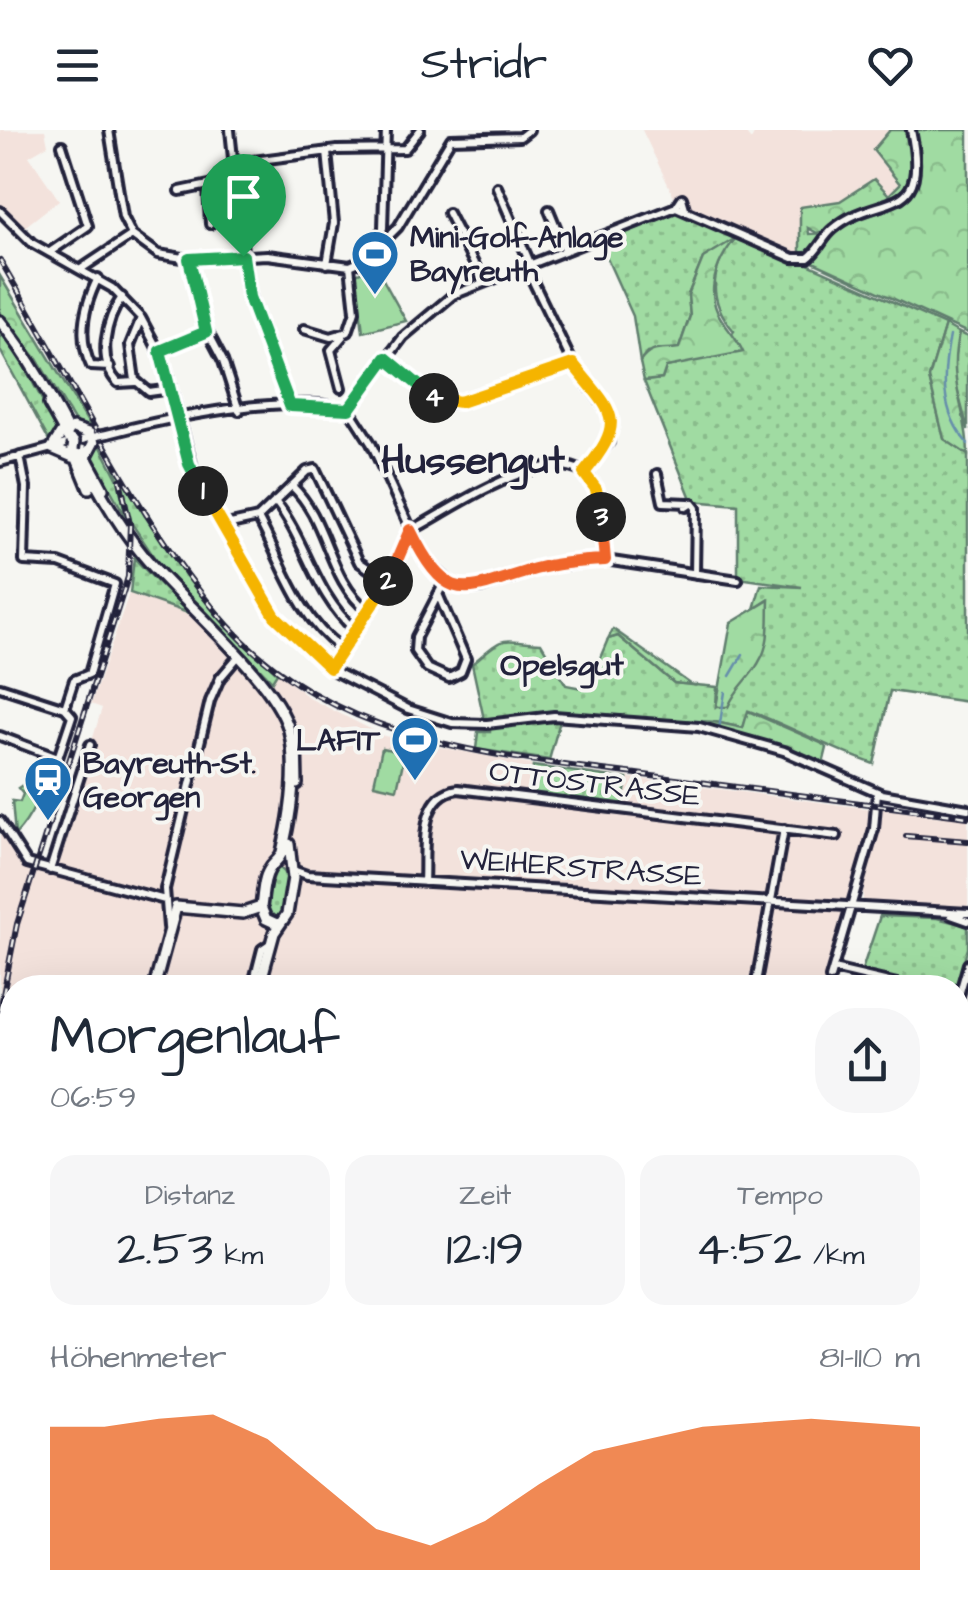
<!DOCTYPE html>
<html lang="de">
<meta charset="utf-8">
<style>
:root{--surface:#fff;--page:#f6f6f7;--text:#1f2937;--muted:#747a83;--accent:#ea580c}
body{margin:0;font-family:"Architects Daughter",sans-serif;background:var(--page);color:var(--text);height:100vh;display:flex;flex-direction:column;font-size:38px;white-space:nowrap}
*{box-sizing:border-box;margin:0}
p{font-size:32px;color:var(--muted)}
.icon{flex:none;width:55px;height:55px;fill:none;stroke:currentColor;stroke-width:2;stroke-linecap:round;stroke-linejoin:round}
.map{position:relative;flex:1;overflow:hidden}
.sheet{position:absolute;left:0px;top:845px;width:970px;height:642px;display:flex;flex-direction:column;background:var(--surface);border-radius:40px 40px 0 0;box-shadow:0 10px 40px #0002}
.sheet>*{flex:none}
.pin{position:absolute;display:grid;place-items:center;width:85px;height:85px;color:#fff;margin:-102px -42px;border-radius:50% 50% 50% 0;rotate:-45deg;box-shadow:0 0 10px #0007}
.pin .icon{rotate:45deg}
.km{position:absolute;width:50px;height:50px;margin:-25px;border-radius:50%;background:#222;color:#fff;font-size:28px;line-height:50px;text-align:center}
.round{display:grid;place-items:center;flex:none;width:105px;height:105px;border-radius:40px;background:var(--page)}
.head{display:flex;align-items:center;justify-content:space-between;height:170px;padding:0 50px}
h1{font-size:55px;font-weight:600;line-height:75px}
.figures{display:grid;grid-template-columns:repeat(3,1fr);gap:15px;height:170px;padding:10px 50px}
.figures div{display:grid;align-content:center;border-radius:25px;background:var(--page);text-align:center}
.figures b{font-size:50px;font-weight:600}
.figures small{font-size:28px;font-weight:400}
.figures p{font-size:28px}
.chart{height:280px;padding:20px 50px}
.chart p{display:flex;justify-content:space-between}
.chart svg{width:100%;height:180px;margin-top:10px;fill:var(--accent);opacity:.7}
header{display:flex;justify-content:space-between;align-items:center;height:130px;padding:0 50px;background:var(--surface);font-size:45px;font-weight:600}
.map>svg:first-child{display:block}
.built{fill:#f3e2dc}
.green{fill:url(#green-dots);stroke:#617e6e;stroke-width:2.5}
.forest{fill:url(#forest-crowns);stroke:#617e6e;stroke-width:2.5}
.pitch{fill:#a0dba2;stroke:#617e6e;stroke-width:2.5}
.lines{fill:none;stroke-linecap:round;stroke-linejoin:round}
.stream{stroke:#668fab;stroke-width:2.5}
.highway-tunnel{stroke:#cccccd;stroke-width:11;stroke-dasharray:11 5.5;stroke-linecap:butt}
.minor-casing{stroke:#22223b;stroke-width:14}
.major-casing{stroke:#22223b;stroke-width:16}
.highway-casing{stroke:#22223b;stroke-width:19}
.minor{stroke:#f6f6f2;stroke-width:6}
.major{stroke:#f6f6f2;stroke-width:9}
.highway{stroke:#f6f6f2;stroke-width:11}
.rail-casing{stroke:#22223b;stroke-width:6}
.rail{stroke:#f6f6f2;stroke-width:2.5;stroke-dasharray:8;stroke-linecap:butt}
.minor-bridge-casing{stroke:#22223b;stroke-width:14;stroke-linecap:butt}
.major-bridge-casing{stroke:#22223b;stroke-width:16;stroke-linecap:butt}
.minor-bridge{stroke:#f6f6f2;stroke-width:6}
.major-bridge{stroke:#f6f6f2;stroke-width:9}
.split-1-casing{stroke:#fff;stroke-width:20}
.split-2-casing{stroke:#fff;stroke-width:20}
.split-3-casing{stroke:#fff;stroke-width:20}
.split-4-casing{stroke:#fff;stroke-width:20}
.split-5-casing{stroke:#fff;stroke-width:20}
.split-1{stroke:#22a559;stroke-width:12}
.split-2{stroke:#f5b400;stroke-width:12}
.split-3{stroke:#f0652b;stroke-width:12}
.split-4{stroke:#f5b400;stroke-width:12}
.split-5{stroke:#22a559;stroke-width:12}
.labels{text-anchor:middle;stroke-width:8;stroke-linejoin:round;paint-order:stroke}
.poi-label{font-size:30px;font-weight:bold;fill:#22223b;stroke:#f6f6f2;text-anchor:start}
.street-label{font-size:30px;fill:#22223b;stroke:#f6f6f2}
.neighbourhood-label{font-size:32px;font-weight:bold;fill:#22223b;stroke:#f6f6f2}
.district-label{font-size:40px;font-weight:bold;fill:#22223b;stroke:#f6f6f2}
</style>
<header><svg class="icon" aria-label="menu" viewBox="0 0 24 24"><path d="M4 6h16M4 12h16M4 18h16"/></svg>Stridr<svg class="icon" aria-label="heart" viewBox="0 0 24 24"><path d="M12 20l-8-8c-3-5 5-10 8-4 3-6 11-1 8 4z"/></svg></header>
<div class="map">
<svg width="968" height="1487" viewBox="0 0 968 1487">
<defs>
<pattern id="green-dots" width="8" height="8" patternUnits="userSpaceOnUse" patternTransform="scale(2.5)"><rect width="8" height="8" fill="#a0dba2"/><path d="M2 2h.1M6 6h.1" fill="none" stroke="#8abc8c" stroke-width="1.8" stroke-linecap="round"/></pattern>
<pattern id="forest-crowns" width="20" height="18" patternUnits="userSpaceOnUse" patternTransform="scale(2.5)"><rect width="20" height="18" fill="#a0dba2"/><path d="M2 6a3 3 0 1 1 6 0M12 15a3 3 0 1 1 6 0" fill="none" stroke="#8abc8c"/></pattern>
</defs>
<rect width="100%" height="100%" fill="#f6f6f2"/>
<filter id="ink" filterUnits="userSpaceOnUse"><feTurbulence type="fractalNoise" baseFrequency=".01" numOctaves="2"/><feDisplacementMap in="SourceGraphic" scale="20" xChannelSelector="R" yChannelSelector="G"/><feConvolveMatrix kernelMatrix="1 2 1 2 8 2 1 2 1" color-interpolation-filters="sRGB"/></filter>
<g filter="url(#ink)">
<path class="built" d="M 0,0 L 45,0 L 48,15 L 29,26 L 59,70 L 22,99 L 0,76 Z
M 642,0 L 743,0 L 751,10 L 756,0 L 890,0 L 873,20 L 901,54 L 889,66 L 873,50 L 840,71 L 801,77 L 800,127 L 691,77 L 685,67 L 674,67 Z
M 146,414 L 237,511 L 311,569 L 384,606 L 532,635 L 873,679 L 857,760 L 829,857 L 12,858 L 12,984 L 0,976 L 0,893 L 20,790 L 36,739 L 52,743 L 102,578 L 91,574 Z
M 878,678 L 941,687 L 942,682 L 968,685 L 968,780 L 863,774 L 863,754 Z
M 0,695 L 21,733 L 32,739 L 0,864 Z
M 958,978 L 968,978 L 968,1151 L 958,1151 Z
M 0,1009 L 12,1016 L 12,1141 L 0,1123 Z
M 968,1219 L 968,1487 L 881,1487 L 846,1478 L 772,1482 L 772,1475 L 958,1475 L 958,1222 Z
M 285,1475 L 603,1475 L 604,1487 L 297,1487 Z"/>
<path class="green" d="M 684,79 L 945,195 L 929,248 L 944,308 L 968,325 L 968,572 L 890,561 L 874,634 C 830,619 793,597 749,581 L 743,598 L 715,592 L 561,587 L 549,630 L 476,619 L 478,602 L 490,602 L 490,595 L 485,594 L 472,534 C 506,504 499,510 541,513 L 566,555 L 587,559 L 608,509 L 618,506 L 674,553 L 717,557 L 716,577 L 758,534 L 768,470 L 754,479 L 761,455 L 802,457 L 738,448 L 738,375 L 692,371 L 644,251 L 662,249 L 666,237 L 715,226 L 734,201 C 708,171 709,141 733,111 L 703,128 L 688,165 L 690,186 L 679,218 L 647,223 L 640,232 L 633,186 L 600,113 Z
M 0,199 L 13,215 L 59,302 L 51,314 L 0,220 Z
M 959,203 L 968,207 L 968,300 L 952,240 Z
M 98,311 L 118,350 L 126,387 L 92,327 L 92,317 Z
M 110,323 C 159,405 206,479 277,543 L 272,551 L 158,433 L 132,394 Z
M 134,428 L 188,483 L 130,463 Z
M 533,636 L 627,649 L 623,674 L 530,665 Z
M 280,738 L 290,747 L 284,782 L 271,790 L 264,781 L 275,741 Z
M 880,786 L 937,788 L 968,796 L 968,818 L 956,857 L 919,857 L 912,849 L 899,853 L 861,843 Z"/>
<path class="forest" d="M 890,0 L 909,0 C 911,14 916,34 912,47 C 903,79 854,89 828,100 L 817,103 L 808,98 L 809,104 L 826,103 L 807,126 L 800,127 L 800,77 L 840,71 L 874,49 L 889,65 L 900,54 L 873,20 Z
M 915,0 L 968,0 L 968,203 L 813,132 C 841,58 935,115 915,0 Z
M 736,108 C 720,126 706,156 717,181 C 722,194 736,206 743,222 L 666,237 L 662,249 L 644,251 L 640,232 C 652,215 662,221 679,218 L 690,186 L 688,165 L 703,128 Z
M 0,146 L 92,299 L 76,294 L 37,229 L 0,183 Z
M 945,195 L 959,203 C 946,253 968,279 968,325 L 944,309 L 929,248 Z
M 769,470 C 768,491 771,513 759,532 C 749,550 737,556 728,577 L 716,577 L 731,493 Z
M 613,499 L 692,555 L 674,553 L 618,506 L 608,509 Z
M 748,581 L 821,613 L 827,618 L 822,638 L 740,606 L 643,590 L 715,592 L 743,598 Z
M 11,1341 L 12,1448 L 0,1451 L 0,1358 Z"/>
<path class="pitch" d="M 375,135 L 406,191 L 363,202 L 356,144 Z
M 382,618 L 405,623 L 397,659 L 374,654 Z
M 38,627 L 50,632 C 41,660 36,683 15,705 L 12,671 L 20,672 L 23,664 L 18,658 L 27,652 Z"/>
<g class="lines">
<path class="stream" d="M 950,206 C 942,244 940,282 968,314
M 730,546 L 743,524
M 725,562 L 719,599 L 738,603
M 958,976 L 968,975
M 0,1483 L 4,1487"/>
<path class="highway-tunnel" d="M 0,1182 L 12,1177
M 0,1192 L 12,1188"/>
<g class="minor-casing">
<path id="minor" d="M 109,0 L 123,87 L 132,105 L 158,124 L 189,129 L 267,125 L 350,136 L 372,126 L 383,98 L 386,0
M 230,0 L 247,159 L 290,276
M 327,22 L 334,93 L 327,134
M 237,33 L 337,20 L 405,19 L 420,0
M 208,56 L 210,94
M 497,57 L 530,133
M 180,61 L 238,49
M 676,77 L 793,128 L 808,128 C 819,120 823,107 833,99 C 878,60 931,94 911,0
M 676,77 L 682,68 L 685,78
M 549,80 L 565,119
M 0,81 L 32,113 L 112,158 L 141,188 L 163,229 L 196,349 L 275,486 L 330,539 L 408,579 L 452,593 L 487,594 L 554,586 L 699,597 L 784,621 L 882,664 L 968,679
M 448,83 L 483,151
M 377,118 L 398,97 L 451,9 L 520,7 L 529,0
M 50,122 L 88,96 L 62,15
M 189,129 L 203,193 L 223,231 L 239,281
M 525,135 L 573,234 L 610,284 L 609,312 L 583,343
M 81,139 L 132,105
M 98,148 C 84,176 77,207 91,236 L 110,237
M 122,167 C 106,190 96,230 118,253 L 136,252
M 141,188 L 130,215 L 135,250 L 149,262 L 171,259
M 304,199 L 331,207 L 348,202 L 355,181 L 350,136
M 160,221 L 206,202
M 387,228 L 431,266 L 453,273 L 573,234
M 341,258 L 331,220 L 343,206
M 349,279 L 371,313 L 425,430 L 454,456 L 481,458 L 542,437 L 605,430 L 738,450
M 349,279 L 403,207 L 453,165 L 676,77
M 107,304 C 169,288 253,271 318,274 C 328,275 338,279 349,279
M 74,312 L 97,306
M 20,326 L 26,357 L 24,431 L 59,433 L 115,454 L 89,544 L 74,550 L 65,578
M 0,332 L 70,313
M 657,344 L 663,372 L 689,373
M 292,356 C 329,391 327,449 368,481
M 275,371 C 307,412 314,463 354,499
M 686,377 L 692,373 L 696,378 L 695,444
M 258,388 C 282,432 298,488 341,518
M 226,395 L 258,388 L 307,341 L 315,339 L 359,432 L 388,452
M 410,401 C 449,382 569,294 597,360 C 605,381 603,409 605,430
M 438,464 L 466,529 L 461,542 L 449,548 L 427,538 L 415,521 L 416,507 L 445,451
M 330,539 L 388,452 L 410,402
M 0,557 L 65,578 L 72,586 L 58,628 L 0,606
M 0,691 L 27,733 L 165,770
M 50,740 L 90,615
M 293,740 L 307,745 L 968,783
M 424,752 C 426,720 417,665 458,659 L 837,706
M 951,785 L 968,791
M 168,797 L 165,759 L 210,571 L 220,548 L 237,528
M 833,839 L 910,857
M 830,848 L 874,699 L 877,662
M 252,858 L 262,819 L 271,813
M 755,858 L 784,699
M 958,869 L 968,834
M 958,1064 L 968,1089
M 0,1133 L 12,1150
M 0,1253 L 12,1269
M 0,1306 L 12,1322
M 9,1339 L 12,1337
M 54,1475 L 54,1487
M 143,1475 L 152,1487
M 255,1475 L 272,1487
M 495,1475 L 496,1487
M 874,1475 L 890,1487"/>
</g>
<g class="major-casing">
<path id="major" d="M 0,191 C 59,263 84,353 143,425 C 180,471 275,548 289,600 C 298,637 291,685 282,722 C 280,730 273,732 269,740 C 263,749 263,765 261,777
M 49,274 L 68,308
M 73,298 L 97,306 L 87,325
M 62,302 L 52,318 L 73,327
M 73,319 L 89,358
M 82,320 L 103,359
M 296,609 L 297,654
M 261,777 L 266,789 L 279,795
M 154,858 L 176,777 L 243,783 L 261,777
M 259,858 L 274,803 L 287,784 L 293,748 L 289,714
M 0,981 L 12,989
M 958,1155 L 968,1159
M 605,1475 L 606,1487"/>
</g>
<g class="highway-casing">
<path id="highway" d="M 958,956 L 968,955
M 958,966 L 968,966"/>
</g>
<use href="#minor" class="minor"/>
<use href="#major" class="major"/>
<use href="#highway" class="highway"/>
<g class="rail-casing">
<path id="rail" d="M 0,130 C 68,244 133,383 218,484 C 331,619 507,627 668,648 C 768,661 868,674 968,687
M 906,706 L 968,711
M 0,880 L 17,794 L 128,447 L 130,394 L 120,350
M 0,1027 L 12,1084
M 282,1475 L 294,1487"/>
</g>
<use href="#rail" class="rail"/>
<g class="minor-bridge-casing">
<path id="minor-bridge" d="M 97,306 L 107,304"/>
</g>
<g class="major-bridge-casing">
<path id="major-bridge" d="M 69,309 L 74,312 L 73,319"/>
</g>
<use href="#minor-bridge" class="minor-bridge"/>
<use href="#major-bridge" class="major-bridge"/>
</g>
</g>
<g class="lines" filter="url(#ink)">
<g class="split-1-casing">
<path id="split-1" d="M 203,361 L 189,334 L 160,221 L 206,202 L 189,129 L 243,126"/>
</g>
<g class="split-2-casing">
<path id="split-2" d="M 203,361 L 275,486 L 330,538 L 388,451"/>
</g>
<g class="split-3-casing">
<path id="split-3" d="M 388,451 L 410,400 C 449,479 464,460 535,439 C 558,433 582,431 605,430 L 601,387"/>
</g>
<g class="split-4-casing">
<path id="split-4" d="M 434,268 L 460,272 L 573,234 C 612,283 629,288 584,343 L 596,359 L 601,387"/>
</g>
<g class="split-5-casing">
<path id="split-5" d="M 243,126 L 249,167 L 290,276 L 349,279 L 386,228 L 434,268"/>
</g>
<use href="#split-1" class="split-1"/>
<use href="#split-2" class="split-2"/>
<use href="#split-3" class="split-3"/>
<use href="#split-4" class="split-4"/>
<use href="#split-5" class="split-5"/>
</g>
<defs>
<g id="stadium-pin" transform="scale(2.5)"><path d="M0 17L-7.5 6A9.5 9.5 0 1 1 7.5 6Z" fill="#1f6fb2" stroke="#f6f6f2"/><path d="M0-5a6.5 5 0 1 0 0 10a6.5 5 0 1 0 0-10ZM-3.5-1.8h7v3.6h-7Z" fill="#fff"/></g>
<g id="station-pin" transform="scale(2.5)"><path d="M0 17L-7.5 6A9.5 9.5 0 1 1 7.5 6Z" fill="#1f6fb2" stroke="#f6f6f2"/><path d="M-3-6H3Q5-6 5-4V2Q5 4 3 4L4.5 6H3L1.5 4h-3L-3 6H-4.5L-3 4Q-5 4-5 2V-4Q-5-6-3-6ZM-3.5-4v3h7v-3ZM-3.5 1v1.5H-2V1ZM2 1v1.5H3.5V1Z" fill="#fff"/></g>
</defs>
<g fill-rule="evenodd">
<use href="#stadium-pin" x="375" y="124"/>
<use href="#stadium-pin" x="415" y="610"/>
<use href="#station-pin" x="48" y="650"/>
</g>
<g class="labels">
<g class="poi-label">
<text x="410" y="117">Mini-Golf-Anlage<tspan x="410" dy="34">Bayreuth</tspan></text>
<text x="380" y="620" text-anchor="end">LAFIT</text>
<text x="83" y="643">Bayreuth-St.<tspan x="83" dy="34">Georgen</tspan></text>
</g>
<g class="street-label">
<text transform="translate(595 653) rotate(7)" y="10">OTTOSTRASSE</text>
<text transform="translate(581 737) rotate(4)" y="10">WEIHERSTRASSE</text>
</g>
<g class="neighbourhood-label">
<text x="562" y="545">Opelsgut</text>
</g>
<g class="district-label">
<text x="473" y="343">Hussengut</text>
</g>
</g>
</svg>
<div class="pin" style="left:243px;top:126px;background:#1e9e55"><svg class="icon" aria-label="arrive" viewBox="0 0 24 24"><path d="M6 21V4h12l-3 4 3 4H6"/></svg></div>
<b class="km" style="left:203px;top:361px">1</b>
<b class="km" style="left:388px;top:451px">2</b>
<b class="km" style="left:601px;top:387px">3</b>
<b class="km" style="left:434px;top:268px">4</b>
<section class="sheet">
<div class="head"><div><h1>Morgenlauf</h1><p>06:59</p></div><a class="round"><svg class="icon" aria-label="share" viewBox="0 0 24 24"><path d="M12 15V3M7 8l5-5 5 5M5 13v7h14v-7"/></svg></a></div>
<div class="figures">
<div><p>Distanz</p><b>2.53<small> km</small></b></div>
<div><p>Zeit</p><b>12:19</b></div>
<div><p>Tempo</p><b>4:52<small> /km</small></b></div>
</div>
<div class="chart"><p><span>Höhenmeter</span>81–110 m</p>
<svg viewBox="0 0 160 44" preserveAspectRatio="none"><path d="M0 44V9L10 9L20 7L30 6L40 12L50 23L60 34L70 38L80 32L90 23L100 15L110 12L120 9L130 8L140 7L150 8L160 9V44z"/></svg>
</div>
</section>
</div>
